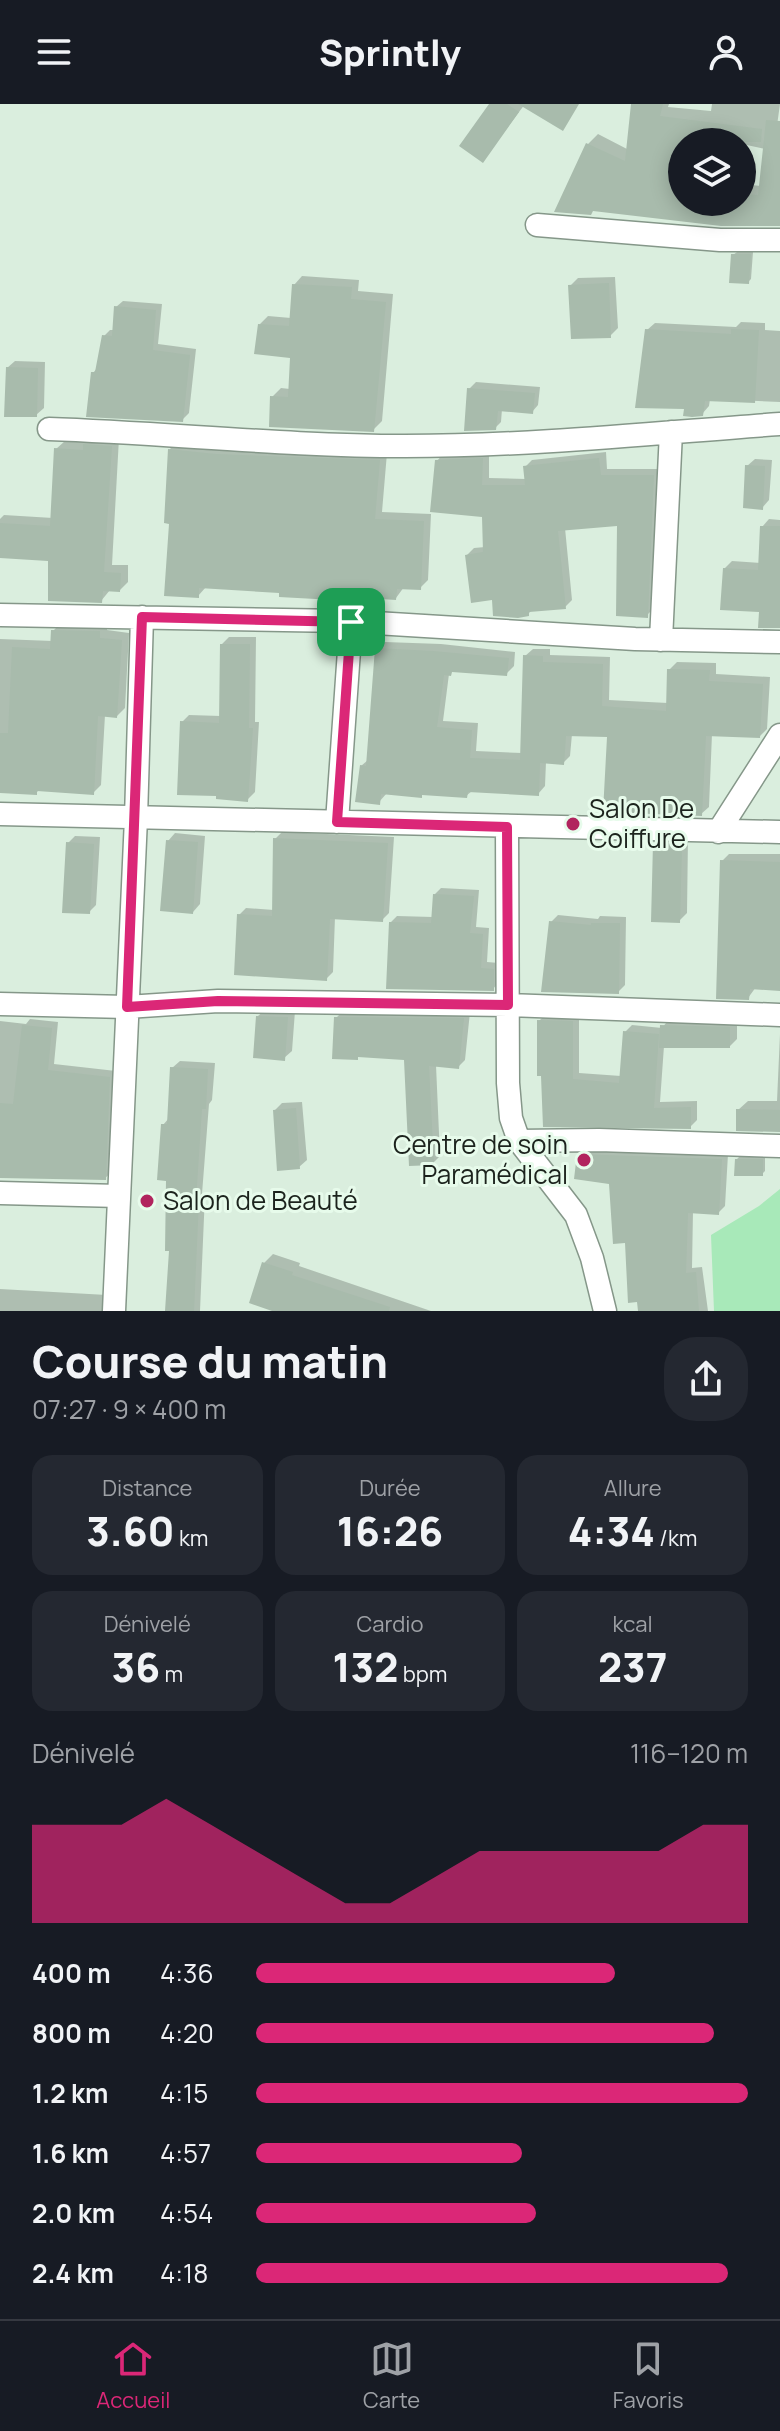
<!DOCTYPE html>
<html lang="fr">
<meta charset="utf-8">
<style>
:root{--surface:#171b24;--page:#242831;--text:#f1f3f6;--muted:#9ea1a6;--line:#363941;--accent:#db2777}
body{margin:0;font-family:Manrope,sans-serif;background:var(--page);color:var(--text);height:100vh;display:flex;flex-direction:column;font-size:30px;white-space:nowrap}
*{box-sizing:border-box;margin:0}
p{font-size:26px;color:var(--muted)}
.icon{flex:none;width:44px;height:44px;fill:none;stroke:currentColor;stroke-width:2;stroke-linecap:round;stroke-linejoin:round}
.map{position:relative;height:1207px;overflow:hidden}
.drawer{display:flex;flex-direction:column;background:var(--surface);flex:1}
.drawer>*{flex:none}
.tools{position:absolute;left:668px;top:24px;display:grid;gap:16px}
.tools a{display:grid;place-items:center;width:88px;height:88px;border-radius:50%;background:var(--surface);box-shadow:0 4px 20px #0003;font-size:40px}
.pin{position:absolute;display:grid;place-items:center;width:68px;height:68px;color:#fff;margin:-34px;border-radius:16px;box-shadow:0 4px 12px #0006}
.round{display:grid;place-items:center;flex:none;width:84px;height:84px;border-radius:32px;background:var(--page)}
.head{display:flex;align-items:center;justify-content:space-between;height:136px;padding:0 32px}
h1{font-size:44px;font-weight:800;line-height:60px}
.figures{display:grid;grid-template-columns:repeat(3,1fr);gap:12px;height:136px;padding:8px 32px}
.figures div{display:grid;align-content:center;border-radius:20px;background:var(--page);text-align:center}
.figures b{font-size:40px;font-weight:800}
.figures small{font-size:22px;font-weight:400}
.figures p{font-size:22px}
.chart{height:224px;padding:16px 32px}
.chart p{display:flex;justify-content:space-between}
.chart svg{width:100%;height:144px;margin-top:8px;fill:var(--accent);opacity:.7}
ul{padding:0 32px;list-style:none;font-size:26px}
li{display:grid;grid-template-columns:128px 96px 1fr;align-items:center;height:60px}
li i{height:20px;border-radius:10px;background:var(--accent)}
header{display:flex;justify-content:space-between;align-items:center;height:104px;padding:0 32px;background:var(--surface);font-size:36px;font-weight:800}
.dock{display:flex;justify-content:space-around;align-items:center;height:112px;border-top:2px solid var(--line);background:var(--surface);font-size:22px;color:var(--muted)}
.dock a{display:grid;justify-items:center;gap:4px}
.dock .current{color:var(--accent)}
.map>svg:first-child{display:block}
.green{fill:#a8e9b9}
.shadow{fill:#0003}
.building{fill:#a8bbac}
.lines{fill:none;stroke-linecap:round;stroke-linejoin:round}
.minor-casing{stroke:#859789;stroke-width:25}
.minor{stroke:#fff;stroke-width:22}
.route-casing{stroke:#fff;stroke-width:16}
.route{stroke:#db2777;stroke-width:10}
.poi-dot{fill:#b1245e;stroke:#e7fbeb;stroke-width:3}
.labels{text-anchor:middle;stroke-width:6;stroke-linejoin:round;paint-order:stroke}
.poi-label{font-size:26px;fill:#1c231d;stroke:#e7fbeb;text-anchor:start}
</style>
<header><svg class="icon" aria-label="menu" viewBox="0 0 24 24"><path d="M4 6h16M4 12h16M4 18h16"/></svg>Sprintly<svg class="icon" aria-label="person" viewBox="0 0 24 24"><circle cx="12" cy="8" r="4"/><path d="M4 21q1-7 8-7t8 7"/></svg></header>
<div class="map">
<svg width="780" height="1207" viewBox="0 0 780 1207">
<rect width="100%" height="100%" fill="#daeede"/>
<path class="green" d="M 780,1085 L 780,1207 L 714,1207 L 711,1131 L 759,1102 Z"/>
<path class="shadow" d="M 491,0 L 525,0 L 483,56 Z
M 634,0 L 669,0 L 668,3 L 711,7 L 712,0 L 780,0 L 775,36 L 765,45 L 742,40 L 742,38 L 682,38 L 682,98 L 742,98 L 742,80 L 761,82 L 780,44 L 780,120 L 595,105 L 588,40 L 598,30 L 627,45 Z
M 737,148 L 753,148 L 751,175 L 748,178 L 733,151 Z
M 302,172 L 359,176 L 358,187 L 393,190 L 382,317 L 373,326 L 272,293 L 281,284 L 290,285 L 292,252 L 259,221 L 268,212 L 291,214 L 294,181 Z
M 615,173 L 618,224 L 610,232 L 570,182 L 578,174 Z
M 123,197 L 162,200 L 158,240 L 196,245 L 189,309 L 182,316 L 93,269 L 98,263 L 104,232 L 110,226 L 114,226 L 116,203 Z
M 741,218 L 765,219 L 765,226 L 780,227 L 780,298 L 710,295 L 709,302 L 702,310 L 686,303 L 647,226 L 655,219 L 736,223 Z
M 15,257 L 45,258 L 44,304 L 36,311 L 7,264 Z
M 476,278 L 540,283 L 538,301 L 532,308 L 502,305 L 501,318 L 495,324 L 469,285 Z
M 93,333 L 119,334 L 112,461 L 128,461 L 128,478 L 120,486 L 110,486 L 101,497 L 51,455 L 0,452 L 0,415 L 4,411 L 53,414 L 56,345 L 65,337 L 88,338 Z
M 177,338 L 387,349 L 382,408 L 431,410 L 428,476 L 420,484 L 404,483 L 396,494 L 337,490 L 333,494 L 281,487 L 206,483 L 198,492 L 171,418 L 169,346 Z
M 489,348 L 489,374 L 526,375 L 525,363 L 532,356 L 606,348 L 607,365 L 660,365 L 654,504 L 647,511 L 619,420 L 565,424 L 572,496 L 565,503 L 532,506 L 528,510 L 494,493 L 467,451 L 474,444 L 485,443 L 484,411 L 437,357 L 444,349 Z
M 755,355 L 772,356 L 769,396 L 762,404 L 747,362 Z
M 769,415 L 780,416 L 780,522 L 724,465 L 732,457 L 761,459 L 762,423 Z
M 61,519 L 107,519 L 107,526 L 129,529 L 125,604 L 117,612 L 105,611 L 101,681 L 93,689 L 39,686 L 36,689 L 0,687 L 0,535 L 53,537 L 53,527 Z
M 229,533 L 256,533 L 255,618 L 259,618 L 255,688 L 248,695 L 218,690 L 182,618 L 189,611 L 221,612 L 222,540 Z
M 385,538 L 441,540 L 515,548 L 514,562 L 506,570 L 454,566 L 449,570 L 443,617 L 478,619 L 476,647 L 522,649 L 525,552 L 533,545 L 550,545 L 550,551 L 610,553 L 609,596 L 668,599 L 669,566 L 677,558 L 716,559 L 716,570 L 770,573 L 767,625 L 760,632 L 712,630 L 709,703 L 701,710 L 609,631 L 572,630 L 570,652 L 563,659 L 546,658 L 545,682 L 538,690 L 472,687 L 466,692 L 387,689 L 379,698 L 361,662 L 368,656 L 377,545 Z
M 282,728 L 394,733 L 389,809 L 382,816 L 335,813 L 333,868 L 326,875 L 239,811 L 246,804 L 274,806 L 275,735 Z
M 175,729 L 205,732 L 200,800 L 193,808 L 168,737 Z
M 75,732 L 100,733 L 96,801 L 89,808 L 68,739 Z
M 662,733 L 688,733 L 687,809 L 679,817 L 655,740 Z
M 729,750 L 780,750 L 780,885 L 756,883 L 748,894 L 722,757 Z
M 441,784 L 479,786 L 476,823 L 489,824 L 487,858 L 499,859 L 499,878 L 493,885 L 390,819 L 397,812 L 433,813 L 435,790 Z
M 558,811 L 598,815 L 600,812 L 626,813 L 625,881 L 618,888 L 551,818 Z
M 266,905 L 295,907 L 292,947 L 284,954 L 258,912 Z
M 343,907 L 470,908 L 465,956 L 458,963 L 436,961 L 440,1052 L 433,1059 L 406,954 L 360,951 L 357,954 L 336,914 Z
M 546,910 L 579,911 L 579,969 L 621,972 L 625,928 L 632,921 L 662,924 L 670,914 L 737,917 L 737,935 L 730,942 L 664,942 L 660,998 L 697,997 L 697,1016 L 690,1023 L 545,1021 L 539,917 Z
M 30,915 L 58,918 L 54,960 L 116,967 L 112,1068 L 105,1074 L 0,1072 L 0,917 L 26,920 Z
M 780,930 L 780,1026 L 738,1006 L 748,997 L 777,997 Z
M 180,957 L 215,959 L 212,996 L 209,1000 L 202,1090 L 205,1090 L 200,1207 L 167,1207 L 171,1145 L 163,1021 L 169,1014 L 172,964 Z
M 302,998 L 307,1056 L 299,1063 L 275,1006 L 282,999 Z
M 585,1045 L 728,1050 L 725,1102 L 718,1109 L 693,1107 L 692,1164 L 702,1163 L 708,1207 L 640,1207 L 626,1137 L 610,1078 L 579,1051 Z
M 740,1052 L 765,1053 L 765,1067 L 762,1070 L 737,1055 Z
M 273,1150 L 300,1159 L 299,1162 L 431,1207 L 277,1207 L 264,1159 Z
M 0,1185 L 107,1191 L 109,1207 L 0,1207 Z"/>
<path class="building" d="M 489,0 L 507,0 L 519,8 L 483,59 L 459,42 Z
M 518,0 L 579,0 L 563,27 Z
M 631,0 L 663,0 L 660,12 L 762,25 L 761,38 L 682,38 L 682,98 L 742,98 L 742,90 L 758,91 L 766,16 L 780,17 L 780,122 L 721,122 L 593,107 L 591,111 L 554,108 L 586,39 L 625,57 Z
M 731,150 L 751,150 L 749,180 L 729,179 Z
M 609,179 L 611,234 L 571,235 L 568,181 Z
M 292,180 L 352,183 L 351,195 L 386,198 L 374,328 L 269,323 L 270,292 L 288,293 L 290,254 L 254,250 L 258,220 L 289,222 Z
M 114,202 L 156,206 L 153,246 L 190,251 L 183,318 L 86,313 L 91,268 L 95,268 L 102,231 L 112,232 Z
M 645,225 L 731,230 L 731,225 L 759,226 L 755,299 L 705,297 L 703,312 L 692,313 L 683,312 L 684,305 L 635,304 Z
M 6,263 L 38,264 L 37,313 L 4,313 Z
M 467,284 L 535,289 L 533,310 L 498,307 L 496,326 L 464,327 Z
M 83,340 L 112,342 L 104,468 L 121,469 L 120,488 L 103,487 L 102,499 L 48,497 L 48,457 L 0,454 L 0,419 L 50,422 L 54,344 L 83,346 Z
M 168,345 L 216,350 L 380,356 L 375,415 L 424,417 L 421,486 L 397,485 L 396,496 L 334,492 L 334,496 L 279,493 L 279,489 L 199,484 L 199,494 L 164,492 L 169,420 L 164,419 Z
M 483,354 L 482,381 L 525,381 L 523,362 L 599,354 L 601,371 L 654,371 L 648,514 L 616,512 L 617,422 L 558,427 L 566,505 L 529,508 L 529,512 L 518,514 L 493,512 L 492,496 L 471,499 L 465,451 L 483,448 L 482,413 L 430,408 L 435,356 Z
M 745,361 L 765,362 L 763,406 L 743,404 Z
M 760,422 L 780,422 L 780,524 L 758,524 L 759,508 L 720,506 L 723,464 L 758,466 Z
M 51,526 L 100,527 L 100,534 L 122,536 L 117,614 L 98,612 L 94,691 L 37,687 L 37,691 L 0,689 L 0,629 L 8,629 L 12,543 L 50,545 Z
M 220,540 L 250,540 L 249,624 L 253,624 L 248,698 L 216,695 L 216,692 L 177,691 L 180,617 L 219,619 Z
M 375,544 L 433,547 L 509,554 L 507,572 L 452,568 L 451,572 L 444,571 L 437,623 L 472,626 L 470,654 L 520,656 L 523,551 L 543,552 L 543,558 L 603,560 L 602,602 L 666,607 L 667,565 L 710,566 L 709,577 L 763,580 L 760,634 L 706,632 L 702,712 L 603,708 L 607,633 L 566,632 L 564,661 L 540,659 L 539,692 L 468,688 L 467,694 L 422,691 L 422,694 L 381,690 L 380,701 L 355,698 L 360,661 L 366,662 Z
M 273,734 L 388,739 L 383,818 L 330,815 L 327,877 L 234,871 L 237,810 L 272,812 Z
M 166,736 L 198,738 L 193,810 L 160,807 Z
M 66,738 L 94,740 L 90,810 L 62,809 Z
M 653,739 L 682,740 L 680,819 L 651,818 Z
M 720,756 L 780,758 L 780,887 L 750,885 L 749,896 L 716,895 Z
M 433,790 L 474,792 L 470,829 L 483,830 L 481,864 L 494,865 L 494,887 L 386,885 L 389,818 L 431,819 Z
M 549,817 L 591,821 L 591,819 L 620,819 L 619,890 L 541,888 Z
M 256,912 L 288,913 L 285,957 L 253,954 Z
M 334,913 L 464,914 L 459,965 L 429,962 L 434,1061 L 409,1062 L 404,956 L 358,953 L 358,956 L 332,955 Z
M 537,916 L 573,917 L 573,975 L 619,979 L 623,927 L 659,930 L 654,1004 L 691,1003 L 691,1025 L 543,1023 L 541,972 L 537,972 Z
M 22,921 L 52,924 L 48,966 L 110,973 L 106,1076 L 0,1074 L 0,999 L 13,1000 Z
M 660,921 L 730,923 L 730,944 L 659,944 Z
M 170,963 L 208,965 L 206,1005 L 202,1005 L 196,1097 L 199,1097 L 194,1207 L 165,1207 L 169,1147 L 165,1147 L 166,1077 L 157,1076 L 161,1020 L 167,1020 Z
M 296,1004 L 300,1065 L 277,1067 L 273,1006 Z
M 736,1005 L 780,1006 L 780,1028 L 736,1027 Z
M 577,1050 L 722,1055 L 719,1111 L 688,1109 L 686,1169 L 696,1168 L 699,1207 L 638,1207 L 637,1198 L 628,1199 L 625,1139 L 613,1140 L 609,1080 L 574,1075 Z
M 735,1055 L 763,1055 L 763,1072 L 734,1072 Z
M 262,1158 L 293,1168 L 292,1171 L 390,1203 L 389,1207 L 272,1207 L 249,1199 Z"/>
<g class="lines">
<g class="minor-casing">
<path id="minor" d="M 537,121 L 720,136 L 780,136
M 49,325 C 168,329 286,342 405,342 C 530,342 655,329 780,320
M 0,511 L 343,517 L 635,535 L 780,538
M 661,536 L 671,328
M 0,710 L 780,728
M 337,718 L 351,518
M 507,723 L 508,979 L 511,1014 L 519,1037 L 576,1111 L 592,1154 L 605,1207
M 718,728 L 780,631
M 0,900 L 127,903 L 218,897 L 508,901 L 780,911
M 519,1037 L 599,1036 L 780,1042
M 0,1089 L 119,1092
M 114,1207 L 136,714 L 142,513"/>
</g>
<use href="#minor" class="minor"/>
</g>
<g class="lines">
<g class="route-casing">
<path id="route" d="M 142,513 L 351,518 L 337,718 L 507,723 L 508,901 L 218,897 L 127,903 Z"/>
</g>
<use href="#route" class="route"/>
</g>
<g class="poi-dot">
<circle cx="573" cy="720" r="8"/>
<circle cx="584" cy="1056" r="8"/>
<circle cx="147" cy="1097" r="8"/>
</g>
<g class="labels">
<g class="poi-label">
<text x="589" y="714">Salon De<tspan x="589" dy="30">Coiffure</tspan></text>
<text x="568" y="1050" text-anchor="end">Centre de soin<tspan x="568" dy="30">Paramédical</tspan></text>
<text x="163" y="1106">Salon de Beauté</text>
</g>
</g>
</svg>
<div class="tools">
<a><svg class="icon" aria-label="layers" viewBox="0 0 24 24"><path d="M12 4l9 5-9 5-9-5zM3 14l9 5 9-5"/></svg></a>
</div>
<div class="pin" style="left:351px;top:518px;background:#1e9e55"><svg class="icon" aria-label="arrive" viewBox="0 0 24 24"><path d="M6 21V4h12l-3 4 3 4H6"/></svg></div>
</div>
<section class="drawer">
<div class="head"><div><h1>Course du matin</h1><p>07:27 · 9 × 400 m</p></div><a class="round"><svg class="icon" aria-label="share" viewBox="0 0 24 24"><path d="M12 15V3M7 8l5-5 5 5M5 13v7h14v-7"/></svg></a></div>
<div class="figures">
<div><p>Distance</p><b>3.60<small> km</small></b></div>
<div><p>Durée</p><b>16:26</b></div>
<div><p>Allure</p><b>4:34<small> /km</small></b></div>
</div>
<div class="figures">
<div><p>Dénivelé</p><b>36<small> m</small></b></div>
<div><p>Cardio</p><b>132<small> bpm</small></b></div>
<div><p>kcal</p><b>237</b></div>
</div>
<div class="chart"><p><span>Dénivelé</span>116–120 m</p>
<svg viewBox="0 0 160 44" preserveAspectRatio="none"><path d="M0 44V14L10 14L20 14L30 6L40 14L50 22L60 30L70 38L80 38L90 30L100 22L110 22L120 22L130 22L140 22L150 14L160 14V44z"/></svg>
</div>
<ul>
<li><b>400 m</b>4:36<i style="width:73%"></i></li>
<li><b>800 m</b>4:20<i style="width:93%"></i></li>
<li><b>1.2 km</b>4:15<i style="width:100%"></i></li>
<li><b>1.6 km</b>4:57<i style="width:54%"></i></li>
<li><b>2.0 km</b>4:54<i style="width:57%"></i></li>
<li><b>2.4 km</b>4:18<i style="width:96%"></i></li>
</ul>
</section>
<nav class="dock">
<a class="current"><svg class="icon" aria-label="home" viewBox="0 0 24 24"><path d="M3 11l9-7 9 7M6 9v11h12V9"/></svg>Accueil</a>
<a><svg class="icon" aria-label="map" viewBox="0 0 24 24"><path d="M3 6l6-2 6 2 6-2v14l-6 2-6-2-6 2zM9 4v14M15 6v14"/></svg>Carte</a>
<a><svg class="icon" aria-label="saved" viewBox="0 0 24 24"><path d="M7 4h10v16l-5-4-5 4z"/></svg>Favoris</a>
</nav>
